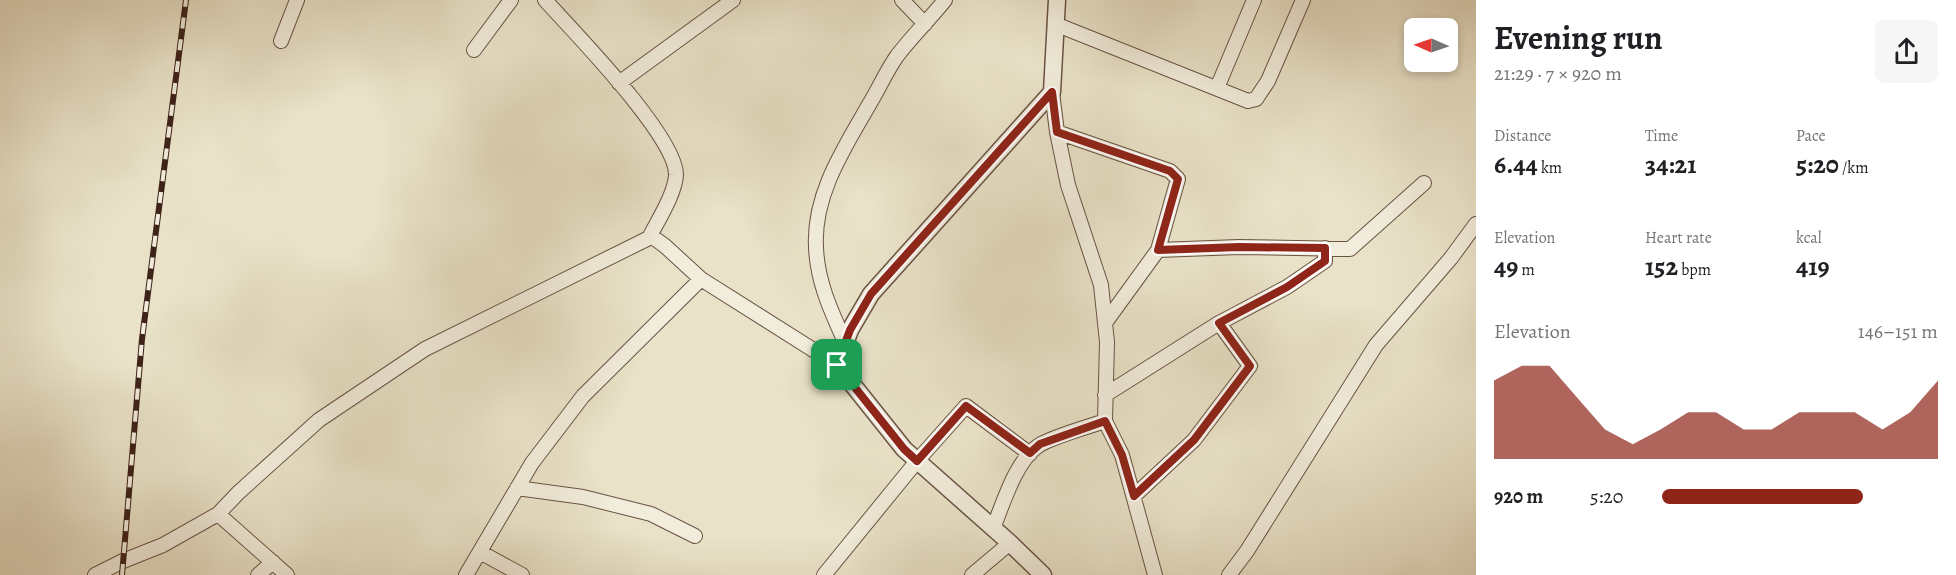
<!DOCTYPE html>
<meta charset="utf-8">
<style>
:root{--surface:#fff;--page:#f6f6f6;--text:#202124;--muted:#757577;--accent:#8f2418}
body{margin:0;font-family:Alegreya,serif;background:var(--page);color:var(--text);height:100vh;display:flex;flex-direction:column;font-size:22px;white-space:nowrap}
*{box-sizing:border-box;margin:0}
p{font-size:20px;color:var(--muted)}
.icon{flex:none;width:33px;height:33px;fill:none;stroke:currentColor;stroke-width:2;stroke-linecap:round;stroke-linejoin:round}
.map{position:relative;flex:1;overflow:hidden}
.panel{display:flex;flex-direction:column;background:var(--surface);width:480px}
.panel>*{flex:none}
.needle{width:39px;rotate:272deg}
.buttons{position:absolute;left:1404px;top:18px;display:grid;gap:12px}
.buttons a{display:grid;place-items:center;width:54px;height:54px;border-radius:9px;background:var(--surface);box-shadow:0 3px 9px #0003;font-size:30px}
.pin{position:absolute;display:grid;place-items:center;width:51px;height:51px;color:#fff;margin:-26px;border-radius:12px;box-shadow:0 3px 9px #0006}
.round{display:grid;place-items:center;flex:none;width:63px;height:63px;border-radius:9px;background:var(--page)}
.summary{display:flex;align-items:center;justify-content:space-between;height:102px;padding:0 18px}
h1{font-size:33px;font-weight:600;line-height:45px}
.metrics{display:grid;grid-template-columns:repeat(3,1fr);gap:9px;height:102px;padding:6px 18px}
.metrics div{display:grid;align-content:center}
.metrics b{font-size:26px;font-weight:600}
.metrics small{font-size:16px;font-weight:400}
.metrics p{font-size:16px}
.chart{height:168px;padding:12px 18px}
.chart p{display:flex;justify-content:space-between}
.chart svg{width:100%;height:108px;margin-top:6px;fill:var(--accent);opacity:.7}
ul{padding:0 18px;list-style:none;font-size:20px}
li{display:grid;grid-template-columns:96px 72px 1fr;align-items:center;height:45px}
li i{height:15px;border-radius:8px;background:var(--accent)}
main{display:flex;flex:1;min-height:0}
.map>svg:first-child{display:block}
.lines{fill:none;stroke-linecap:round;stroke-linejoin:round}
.minor-casing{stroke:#695344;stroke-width:16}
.tertiary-casing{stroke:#695344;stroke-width:19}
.minor{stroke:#f1ecdb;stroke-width:14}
.tertiary{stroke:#f1ecdb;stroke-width:16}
.rail-casing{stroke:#3e2318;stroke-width:6}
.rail{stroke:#f1ecdb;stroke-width:4;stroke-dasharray:11;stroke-linecap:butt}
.route-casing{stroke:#fff;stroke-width:12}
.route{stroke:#8f2418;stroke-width:8}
</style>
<main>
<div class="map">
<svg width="1476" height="575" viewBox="0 0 1476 575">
<rect width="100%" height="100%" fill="#e9e2c8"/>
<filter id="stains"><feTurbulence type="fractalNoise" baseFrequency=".00333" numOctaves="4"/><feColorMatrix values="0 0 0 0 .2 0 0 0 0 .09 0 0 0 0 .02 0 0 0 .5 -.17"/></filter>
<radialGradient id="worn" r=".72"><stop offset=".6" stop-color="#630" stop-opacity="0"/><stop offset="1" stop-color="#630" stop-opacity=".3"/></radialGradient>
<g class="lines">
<g class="minor-casing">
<path id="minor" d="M 545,0 C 573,31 677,137 676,175 C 675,194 658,220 649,238
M 902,0 L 925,24
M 1055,24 L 1248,101 L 1256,99 L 1268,81 L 1303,0
M 281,41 L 297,0
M 474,50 L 511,0
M 619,83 L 733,0
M 1217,88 L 1254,0
M 1052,92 L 1057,132 L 1068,185 L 1101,285 L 1107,342 L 1105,421 L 1122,455 L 1155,575
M 1057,132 L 1170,171 L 1178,179 L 1158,250 L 1105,323
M 1158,250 L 1239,247 L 1350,249 L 1424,183
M 845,342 C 831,311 817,281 816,247 C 813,194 845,147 870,103 C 879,88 887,70 897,56 C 912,36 930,19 945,0
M 1105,395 L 1219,323 L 1287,287 L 1325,261 L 1325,248
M 517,488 L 583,497 L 651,514 L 695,536
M 1134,496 L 1194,440 L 1250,366 L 1219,323
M 218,514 L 238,493 L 319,420 L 425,349 L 649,238 L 654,238 L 665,246 L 701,279 L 837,365
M 993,528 C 1004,502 1015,462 1038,446 C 1051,437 1088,427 1105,421
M 480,552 L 522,575
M 95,575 L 123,561 L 163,545 L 218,514 L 287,575
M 258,575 L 273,562
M 466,575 L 532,463 L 583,396 L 701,279
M 824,575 L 917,461 L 966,406 L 1030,454
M 972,575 L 1010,543
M 1229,575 L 1247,551 L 1376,345 L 1451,258 L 1476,224"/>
</g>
<g class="tertiary-casing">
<path id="tertiary" d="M 1043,575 L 1010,543 L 904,449 L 837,365 L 850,330 L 871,294 L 1052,92 L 1057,0"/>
</g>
<use href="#minor" class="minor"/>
<use href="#tertiary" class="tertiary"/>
<g class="rail-casing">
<path id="rail" d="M 122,575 L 142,339 L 186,0"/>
</g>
<use href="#rail" class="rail"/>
</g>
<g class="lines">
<g class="route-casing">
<path id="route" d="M 1052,92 L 1057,132 L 1170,171 L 1178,179 L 1158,250 L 1239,247 L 1325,248 L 1325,261 L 1287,287 L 1219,323 L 1250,366 L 1194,440 L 1134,496 L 1122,455 L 1105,421 L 1040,444 L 1030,453 L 966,406 L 917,461 L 904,449 L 837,365 L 850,330 L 871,294 Z"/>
</g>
<use href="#route" class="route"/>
</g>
<rect width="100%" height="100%" filter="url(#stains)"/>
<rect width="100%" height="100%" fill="url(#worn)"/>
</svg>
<div class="buttons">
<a><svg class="needle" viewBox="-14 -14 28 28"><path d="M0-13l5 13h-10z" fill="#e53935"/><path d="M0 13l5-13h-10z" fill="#757577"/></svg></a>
</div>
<div class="pin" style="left:837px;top:365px;background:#1e9e55"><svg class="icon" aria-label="arrive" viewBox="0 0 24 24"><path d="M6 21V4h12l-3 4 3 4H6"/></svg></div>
</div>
<section class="panel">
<div class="summary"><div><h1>Evening run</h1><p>21:29 · 7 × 920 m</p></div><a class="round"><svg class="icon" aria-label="share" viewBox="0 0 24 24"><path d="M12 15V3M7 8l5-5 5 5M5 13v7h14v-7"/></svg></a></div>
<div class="metrics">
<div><p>Distance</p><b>6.44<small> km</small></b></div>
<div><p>Time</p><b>34:21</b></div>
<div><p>Pace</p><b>5:20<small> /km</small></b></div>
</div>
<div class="metrics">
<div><p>Elevation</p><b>49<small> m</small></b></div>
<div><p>Heart rate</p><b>152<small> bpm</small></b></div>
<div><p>kcal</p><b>419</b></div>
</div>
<div class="chart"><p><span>Elevation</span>146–151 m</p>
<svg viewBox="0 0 160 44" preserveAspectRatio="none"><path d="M0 44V12L10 6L20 6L30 19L40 32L50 38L60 32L70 25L80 25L90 32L100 32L110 25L120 25L130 25L140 32L150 25L160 12V44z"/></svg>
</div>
<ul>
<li><b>920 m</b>5:20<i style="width:73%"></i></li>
</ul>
</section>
</main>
